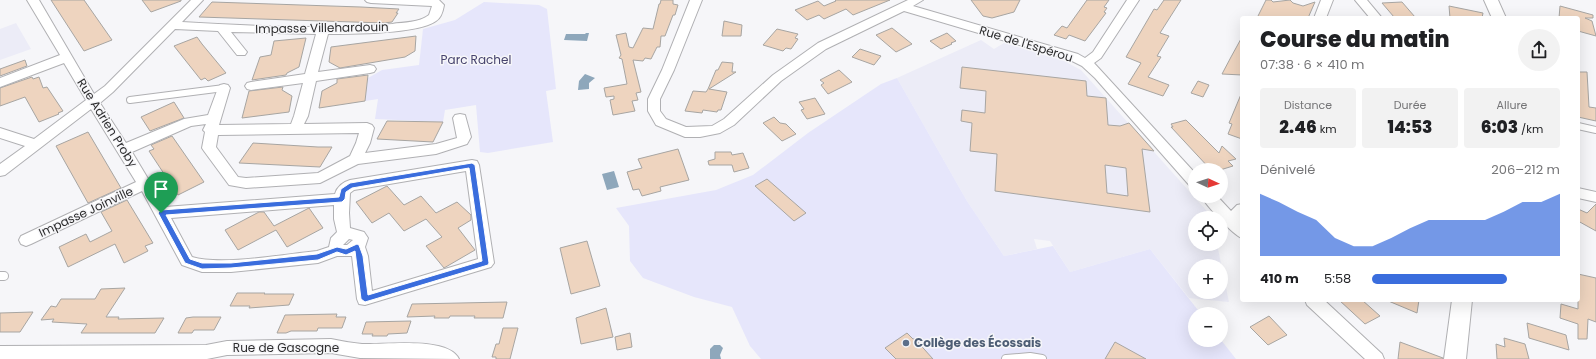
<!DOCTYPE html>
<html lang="fr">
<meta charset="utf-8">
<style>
:root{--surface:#fff;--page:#f2f2f2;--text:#202124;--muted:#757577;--accent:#3a6ddd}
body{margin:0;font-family:Poppins,sans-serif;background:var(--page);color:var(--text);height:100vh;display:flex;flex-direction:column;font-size:15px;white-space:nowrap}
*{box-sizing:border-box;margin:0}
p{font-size:13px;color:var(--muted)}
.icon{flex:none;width:22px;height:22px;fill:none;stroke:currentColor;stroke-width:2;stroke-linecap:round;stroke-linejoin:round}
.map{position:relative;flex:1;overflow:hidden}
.drawer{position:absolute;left:1240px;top:16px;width:340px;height:286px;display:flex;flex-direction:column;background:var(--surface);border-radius:4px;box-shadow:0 4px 16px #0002}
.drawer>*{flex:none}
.needle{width:26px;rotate:93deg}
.controls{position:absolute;left:1188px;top:163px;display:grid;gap:8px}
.controls a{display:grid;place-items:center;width:40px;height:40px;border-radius:50%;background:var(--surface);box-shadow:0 4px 16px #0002;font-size:20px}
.pin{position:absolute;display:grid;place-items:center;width:34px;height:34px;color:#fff;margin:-41px -17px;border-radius:50% 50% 50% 0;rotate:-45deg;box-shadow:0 0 4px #0007}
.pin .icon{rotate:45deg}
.round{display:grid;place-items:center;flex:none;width:42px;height:42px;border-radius:21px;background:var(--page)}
.head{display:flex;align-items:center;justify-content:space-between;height:68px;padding:0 20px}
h1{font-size:22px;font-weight:800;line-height:30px}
.figures{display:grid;grid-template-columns:repeat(3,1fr);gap:6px;height:68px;padding:4px 20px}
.figures div{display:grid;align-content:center;border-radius:4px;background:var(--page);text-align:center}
.figures b{font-size:17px;font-weight:800}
.figures small{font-size:11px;font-weight:400}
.figures p{font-size:11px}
.chart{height:112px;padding:8px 20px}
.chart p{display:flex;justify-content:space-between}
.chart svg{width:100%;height:72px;margin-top:4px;fill:var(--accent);opacity:.7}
ul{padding:0 20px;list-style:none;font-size:13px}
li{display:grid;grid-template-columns:64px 48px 1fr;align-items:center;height:30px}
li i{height:10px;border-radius:5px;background:var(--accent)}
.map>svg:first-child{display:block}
.built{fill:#ececf7;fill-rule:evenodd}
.green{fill:#e6e6fb}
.water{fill:#8ea7bb}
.building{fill:#eed4bf;stroke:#a7a5a2;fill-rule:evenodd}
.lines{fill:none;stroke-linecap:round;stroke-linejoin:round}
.service-far1-casing{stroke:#b0b0b3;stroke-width:8}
.service-casing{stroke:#b0b0b3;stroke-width:10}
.minor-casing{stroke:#b0b0b3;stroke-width:2}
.tertiary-casing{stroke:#b0b0b3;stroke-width:2}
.service-far1{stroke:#fff;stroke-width:6}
.service{stroke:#fff;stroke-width:8}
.minor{fill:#fff;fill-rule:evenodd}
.tertiary{fill:#fff;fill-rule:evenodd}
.route{fill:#3a6ddd;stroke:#fff;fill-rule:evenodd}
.service-dot{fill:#5c6f8a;stroke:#f6f6f9;stroke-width:1.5}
.labels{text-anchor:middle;stroke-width:3;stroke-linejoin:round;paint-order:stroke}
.street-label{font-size:12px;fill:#2d2d2e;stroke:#f6f6f9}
.park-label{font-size:12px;fill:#47446e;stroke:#f6f6f9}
.service-label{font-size:12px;font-weight:bold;fill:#4e5e75;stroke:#f6f6f9;text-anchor:start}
</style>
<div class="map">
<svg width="1596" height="359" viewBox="0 0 1596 359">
<rect width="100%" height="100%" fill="#f6f6f9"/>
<path class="built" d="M 16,23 L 31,49 L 0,60 L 0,29 Z
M 981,40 L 994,49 L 1004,43 L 1064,61 L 1081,70 L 1213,218 L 1195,218 L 1195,244 L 1217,244 L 1229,302 L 1189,298 L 1150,249 L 1070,272 L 1050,241 L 1034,239 L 1037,249 L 1004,256 L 967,201 L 897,78 ZM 1195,266 L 1221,266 L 1221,292 L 1195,292 Z"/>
<path class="green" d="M 484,2 L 539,5 L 547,9 L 556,89 L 546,91 L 553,142 L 488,153 L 480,152 L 476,105 L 445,110 L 443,122 L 375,119 L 378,99 L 365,101 L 368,78 L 382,70 L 419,65 L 423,29 L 455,20 Z
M 897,78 L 967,201 L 1004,256 L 1053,246 L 1070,272 L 1150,249 L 1201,314 L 1195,314 L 1195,340 L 1221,340 L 1236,359 L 761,359 L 750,346 L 732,307 L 694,297 L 643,278 L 630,261 L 629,226 L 616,208 L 716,190 L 753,175 L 808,133 L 881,84 Z"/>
<path class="water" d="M 586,33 L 589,33 L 587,41 L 564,40 L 566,34 L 585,34 Z
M 585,74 L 595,78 L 589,83 L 589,89 L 578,90 L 579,81 Z
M 614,171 L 619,187 L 607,190 L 602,174 Z
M 714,345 L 720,345 L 723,348 L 720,355 L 721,359 L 710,359 L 710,349 Z"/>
<path class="building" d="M 51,0 L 84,0 L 112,40 L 84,51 Z
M 142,0 L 181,0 L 181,1 L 151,12 Z
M 661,0 L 673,0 L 673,4 L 678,5 L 675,15 L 673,15 L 665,36 L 661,36 L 660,47 L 657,47 L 651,59 L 645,58 L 643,61 L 633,60 L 641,92 L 636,93 L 638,100 L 632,101 L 635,111 L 613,115 L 610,100 L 614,99 L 614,96 L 606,97 L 604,88 L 627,84 L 622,59 L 619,58 L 621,55 L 616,35 L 626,33 L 629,47 L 633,48 L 643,28 L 653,29 L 659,4 L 660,4 Z
M 835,0 L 890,0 L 853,15 L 846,9 L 824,19 L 819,15 L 807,20 L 795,10 L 818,1 L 824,6 L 836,1 Z
M 971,0 L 1020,0 L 1014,12 L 992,18 L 983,16 Z
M 1087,0 L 1109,0 L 1104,7 L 1107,8 L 1104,12 L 1106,13 L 1085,41 L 1069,35 L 1066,39 L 1054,35 L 1062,26 L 1067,28 Z
M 1164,0 L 1181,0 L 1160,33 L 1169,36 L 1157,56 L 1161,57 L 1148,77 L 1169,85 L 1163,96 L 1128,84 L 1141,63 L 1126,57 L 1154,9 L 1157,10 Z
M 1266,0 L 1271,0 L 1273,2 L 1290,0 L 1293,3 L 1303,6 L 1315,2 L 1308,18 L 1257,18 Z
M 212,2 L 361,7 L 399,9 L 396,13 L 398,13 L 392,22 L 384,23 L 199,17 Z
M 1402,2 L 1415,17 L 1394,17 L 1382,3 Z
M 1449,6 L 1483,13 L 1482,18 L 1450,18 Z
M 1560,6 L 1593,15 L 1593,18 L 1585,18 L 1592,21 L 1596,36 L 1578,31 L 1578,18 L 1559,18 Z
M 724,21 L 742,25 L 741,36 L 722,36 Z
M 892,28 L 912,44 L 896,52 L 876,35 Z
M 777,29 L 798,34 L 795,38 L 798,39 L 791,49 L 786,48 L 783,51 L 763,45 Z
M 947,33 L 956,41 L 951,43 L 952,44 L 941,49 L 930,41 Z
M 416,36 L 415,51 L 405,57 L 340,68 L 329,62 L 331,47 Z
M 197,37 L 202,44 L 226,73 L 208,81 L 205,78 L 201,80 L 174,46 Z
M 1242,37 L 1242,75 L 1222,74 L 1231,57 Z
M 306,38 L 299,67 L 287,73 L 286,75 L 252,80 L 260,57 L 271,55 L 274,41 Z
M 860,49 L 881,56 L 874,65 L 852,57 Z
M 25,60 L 27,66 L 0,76 L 0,69 Z
M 722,62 L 733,63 L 732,72 L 736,72 L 709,89 L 727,92 L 721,110 L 718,110 L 717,112 L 703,110 L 702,113 L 685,111 L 693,91 L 706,92 L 708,89 L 716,70 L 718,70 Z
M 962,67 L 1086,81 L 1087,96 L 1106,98 L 1108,125 L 1120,126 L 1129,123 L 1154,151 L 1142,149 L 1150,212 L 995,191 L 997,154 L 970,151 L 972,123 L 961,121 L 962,110 L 985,113 L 986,91 L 960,88 ZM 1105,165 L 1126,168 L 1128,196 L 1107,193 Z
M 839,70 L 852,82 L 828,94 L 821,85 L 824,83 L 820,80 Z
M 1578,72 L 1587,72 L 1589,107 L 1596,108 L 1596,121 L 1578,117 Z
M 368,75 L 365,101 L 319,108 L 322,91 L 337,83 L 337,79 Z
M 32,77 L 33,79 L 39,77 L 43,88 L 47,87 L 63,111 L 58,113 L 59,114 L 39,122 L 25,97 L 0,106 L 0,88 Z
M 1198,81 L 1209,85 L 1203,97 L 1191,93 Z
M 283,87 L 282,90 L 292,96 L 289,112 L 242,118 L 249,91 Z
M 1242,92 L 1242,139 L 1228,134 L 1232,124 L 1229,123 Z
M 815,98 L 825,114 L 807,119 L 801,110 L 804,109 L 799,102 Z
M 174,102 L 184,118 L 150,131 L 141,117 Z
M 774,117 L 780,123 L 786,124 L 796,134 L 782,141 L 763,123 Z
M 1186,120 L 1219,153 L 1222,146 L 1236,159 L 1228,161 L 1233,166 L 1220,170 L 1211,170 L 1171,127 L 1173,127 L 1171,124 Z
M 387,121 L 443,122 L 433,142 L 377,139 Z
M 88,132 L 121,188 L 88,203 L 56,146 Z
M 172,136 L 204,182 L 178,195 L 149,151 L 154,149 L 151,145 Z
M 253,143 L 318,147 L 332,147 L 320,167 L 239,163 Z
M 678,149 L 689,180 L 660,187 L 661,191 L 642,196 L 639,189 L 633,190 L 627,172 L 642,168 L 638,159 Z
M 715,152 L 731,152 L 732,155 L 743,153 L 749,168 L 734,172 L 732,165 L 709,165 L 708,161 L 715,159 Z
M 767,179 L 806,213 L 794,221 L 755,186 Z
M 387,186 L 404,205 L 421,196 L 436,213 L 457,202 L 471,215 L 471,220 L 458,228 L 475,250 L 444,268 L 426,246 L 442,237 L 426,219 L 404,231 L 389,213 L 372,223 L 356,202 Z
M 127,200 L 153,243 L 145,246 L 148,251 L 124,263 L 115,244 L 68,267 L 59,247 L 86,234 L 90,242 L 112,231 L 101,212 Z
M 1596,204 L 1596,231 L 1578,221 L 1578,209 L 1587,213 Z
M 309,208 L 323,228 L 287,247 L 276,230 L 238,250 L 225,230 L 259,212 L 264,212 L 274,226 Z
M 587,241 L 600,286 L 571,294 L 560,248 Z
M 1578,274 L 1596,278 L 1596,322 L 1588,319 L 1587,339 L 1578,339 L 1578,324 L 1560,318 L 1561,304 L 1578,309 Z
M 125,288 L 106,317 L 119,317 L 118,319 L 164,318 L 155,333 L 81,333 L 87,324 L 52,322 L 54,319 L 41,320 L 51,306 L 56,307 L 61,299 L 95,299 L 101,289 Z
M 237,293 L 265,293 L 264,294 L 294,294 L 289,305 L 249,308 L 250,306 L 230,306 Z
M 1339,300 L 1362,300 L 1380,316 L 1365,324 Z
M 1386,300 L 1419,300 L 1417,313 Z
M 507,302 L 503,318 L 474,318 L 475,316 L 450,316 L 449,318 L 434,318 L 435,316 L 407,317 L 412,304 Z
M 606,308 L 613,337 L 581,344 L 576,318 Z
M 33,312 L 20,332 L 0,332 L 0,313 Z
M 337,314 L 336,317 L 346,317 L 342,328 L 318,328 L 317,331 L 291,331 L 286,333 L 277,333 L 285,315 Z
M 1269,316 L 1287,335 L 1268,345 L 1250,327 Z
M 193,317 L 221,317 L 214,330 L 194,330 L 192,333 L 178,333 L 186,318 Z
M 411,321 L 407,333 L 388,334 L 387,336 L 372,336 L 373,334 L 362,334 L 366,322 Z
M 1527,323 L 1566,335 L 1569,350 L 1529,338 Z
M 503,328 L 518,328 L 510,359 L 496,359 L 496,357 L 492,357 L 496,344 L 499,344 Z
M 630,333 L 632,347 L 617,350 L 615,337 Z
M 907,333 L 913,339 L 915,339 L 933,359 L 896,359 L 885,348 Z
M 1504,338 L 1525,344 L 1529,359 L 1497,359 L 1496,344 L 1505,347 Z
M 1115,342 L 1146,359 L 1105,359 Z
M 1400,342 L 1443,358 L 1443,359 L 1398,359 Z"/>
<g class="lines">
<g class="service-far1-casing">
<path id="service-far1" d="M 130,100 L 224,88
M 1578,126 L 1596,130"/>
</g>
<g class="service-casing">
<path id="service" d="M 0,276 L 4,276
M 1006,359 L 1030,357 L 1042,359"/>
</g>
<g class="minor-casing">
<path id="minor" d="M 27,0 L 39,0 L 94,94 L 105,86 L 191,0 L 203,0 L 182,22 C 252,26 322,30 392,24 C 404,22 419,23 429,15 L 432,6 L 371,3 L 367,2 L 365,0 L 439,0 L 444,5 C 443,11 441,18 436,21 C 419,34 351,34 328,34 L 318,72 L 370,65 L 374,66 L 376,69 L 374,72 L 370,73 L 316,81 L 308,116 L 304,124 L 367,123 L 372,125 L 374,128 L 370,143 L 365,153 L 436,144 L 457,138 L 453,118 L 455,115 L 460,114 L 465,115 L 471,137 L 467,144 L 436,154 L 358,164 L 320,183 L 246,188 L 229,185 L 204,151 L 202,148 L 205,132 L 203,130 L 206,124 L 191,126 L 132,152 L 165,207 L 335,194 C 337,187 343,182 350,180 L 472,160 L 477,161 L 479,165 L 494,263 L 491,267 L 365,305 L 359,304 L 357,299 L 352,256 L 337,256 L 318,263 L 231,272 L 202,272 L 182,265 L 142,191 L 31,244 L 26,246 L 21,244 L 19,240 L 21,236 L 136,182 L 91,109 L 5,175 L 0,176 L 0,164 L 25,146 L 0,138 L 0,128 L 34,139 L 86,100 L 64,63 L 0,87 L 0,78 L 60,55 ZM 175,29 L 218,31 L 237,55 L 245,55 L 247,52 L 231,32 L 316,34 L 305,74 L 251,82 L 247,83 L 245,86 L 247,89 L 251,90 L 303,83 L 294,116 L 291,124 L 219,125 L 230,88 L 228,85 L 224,84 L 220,85 L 218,88 L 208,115 L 184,119 L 126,143 L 100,103 L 113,92 ZM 359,133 L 356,143 L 350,156 L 318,173 L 246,178 L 238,177 L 216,147 L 218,135 ZM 466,171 L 478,259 L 372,291 L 368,256 L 365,247 L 368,238 L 364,232 L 350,228 L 349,213 L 350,193 L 354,190 ZM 334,205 L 334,219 L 337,232 L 331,238 L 329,247 L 317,251 C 285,254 222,266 192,257 L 171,218 ZM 349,239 L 353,240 L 347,245 L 343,245 Z
M 690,0 L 702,0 L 674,70 L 660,99 L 660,111 L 666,119 L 686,127 L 712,126 L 724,119 L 773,75 L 818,43 L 908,0 L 923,0 L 913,6 L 1078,54 L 1085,58 L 1093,52 L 1127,0 L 1139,0 L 1101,58 L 1094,63 L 1195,173 L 1195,187 L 1190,186 L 1095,78 L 1082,66 L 1070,60 L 904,11 L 826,49 L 781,81 L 734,125 L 720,133 L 700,137 L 685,137 L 656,125 L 648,111 L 648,99 L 662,70 Z
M 1321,0 L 1333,0 L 1326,18 L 1314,18 Z
M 1355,0 L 1367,0 L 1382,18 L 1370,18 Z
M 1578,188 L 1596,192 L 1596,202 L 1578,198 Z
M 1201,196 L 1217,196 L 1231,211 L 1237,205 L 1242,204 L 1242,218 L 1240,220 L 1242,223 L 1242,238 C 1233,235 1206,205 1201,196 Z
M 1305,300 L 1324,300 L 1382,354 L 1384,359 L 1365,359 L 1307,305 Z
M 331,339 C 341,341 352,343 362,344 C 384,345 448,336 459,359 L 360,358 L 331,353 L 227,355 L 207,359 L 0,359 L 0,346 L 206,345 L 227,341 Z"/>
</g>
<g class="tertiary-casing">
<path id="tertiary" d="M 1484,0 L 1498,0 L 1506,18 L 1492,18 Z
M 1452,300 L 1472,300 L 1466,359 L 1444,359 Z"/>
</g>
<use href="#service-far1" class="service-far1"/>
<use href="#service" class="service"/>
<use href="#minor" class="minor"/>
<use href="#tertiary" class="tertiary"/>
</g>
<path class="route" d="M 472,163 L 475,165 L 489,263 L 488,265 L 365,302 L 361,299 L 355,251 L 346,255 L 337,252 L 318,260 L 231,268 L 202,269 L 185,263 L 158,213 L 161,210 L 339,197 L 341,189 L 350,183 ZM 469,168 L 482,261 L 368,295 L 363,256 L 359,245 L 357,244 L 346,249 L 337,247 L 317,254 L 231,263 L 202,263 L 190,259 L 166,215 L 342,202 L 345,199 L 346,192 L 352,188 Z"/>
<circle class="service-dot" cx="906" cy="343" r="4"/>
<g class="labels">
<g class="street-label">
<text transform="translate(322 28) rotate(-1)" y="4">Impasse Villehardouin</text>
<text transform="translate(1026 44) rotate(17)" y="4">Rue de l'Espérou</text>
<text transform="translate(107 123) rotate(58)" y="4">Rue Adrien Proby</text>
<text transform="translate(86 212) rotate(-25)" y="4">Impasse Joinville</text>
<text x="286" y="352">Rue de Gascogne</text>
</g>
<g class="park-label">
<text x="476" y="64">Parc Rachel</text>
</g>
<g class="service-label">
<text x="914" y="347">Collège des Écossais</text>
</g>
</g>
</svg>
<div class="controls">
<a><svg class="needle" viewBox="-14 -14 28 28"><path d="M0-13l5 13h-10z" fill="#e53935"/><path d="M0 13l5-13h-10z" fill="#757577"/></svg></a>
<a><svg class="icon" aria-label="locate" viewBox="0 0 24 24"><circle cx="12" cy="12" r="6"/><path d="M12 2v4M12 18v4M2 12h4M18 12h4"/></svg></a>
<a>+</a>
<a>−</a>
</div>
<div class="pin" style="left:161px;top:213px;background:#1e9e55"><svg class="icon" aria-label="arrive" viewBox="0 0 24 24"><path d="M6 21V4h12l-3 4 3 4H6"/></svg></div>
<section class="drawer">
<div class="head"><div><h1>Course du matin</h1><p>07:38 · 6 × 410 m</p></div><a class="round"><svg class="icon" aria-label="share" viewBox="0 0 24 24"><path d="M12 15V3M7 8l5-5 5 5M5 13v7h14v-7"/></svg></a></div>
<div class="figures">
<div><p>Distance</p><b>2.46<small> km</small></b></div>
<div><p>Durée</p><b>14:53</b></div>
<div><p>Allure</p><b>6:03<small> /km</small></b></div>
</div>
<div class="chart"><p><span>Dénivelé</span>206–212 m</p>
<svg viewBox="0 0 160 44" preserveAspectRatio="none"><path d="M0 44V6L10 11L20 17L30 22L40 33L50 38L60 38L70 33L80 27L90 22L100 22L110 22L120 22L130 17L140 11L150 11L160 6V44z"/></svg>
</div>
<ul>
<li><b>410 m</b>5:58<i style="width:72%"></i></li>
</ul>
</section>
</div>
